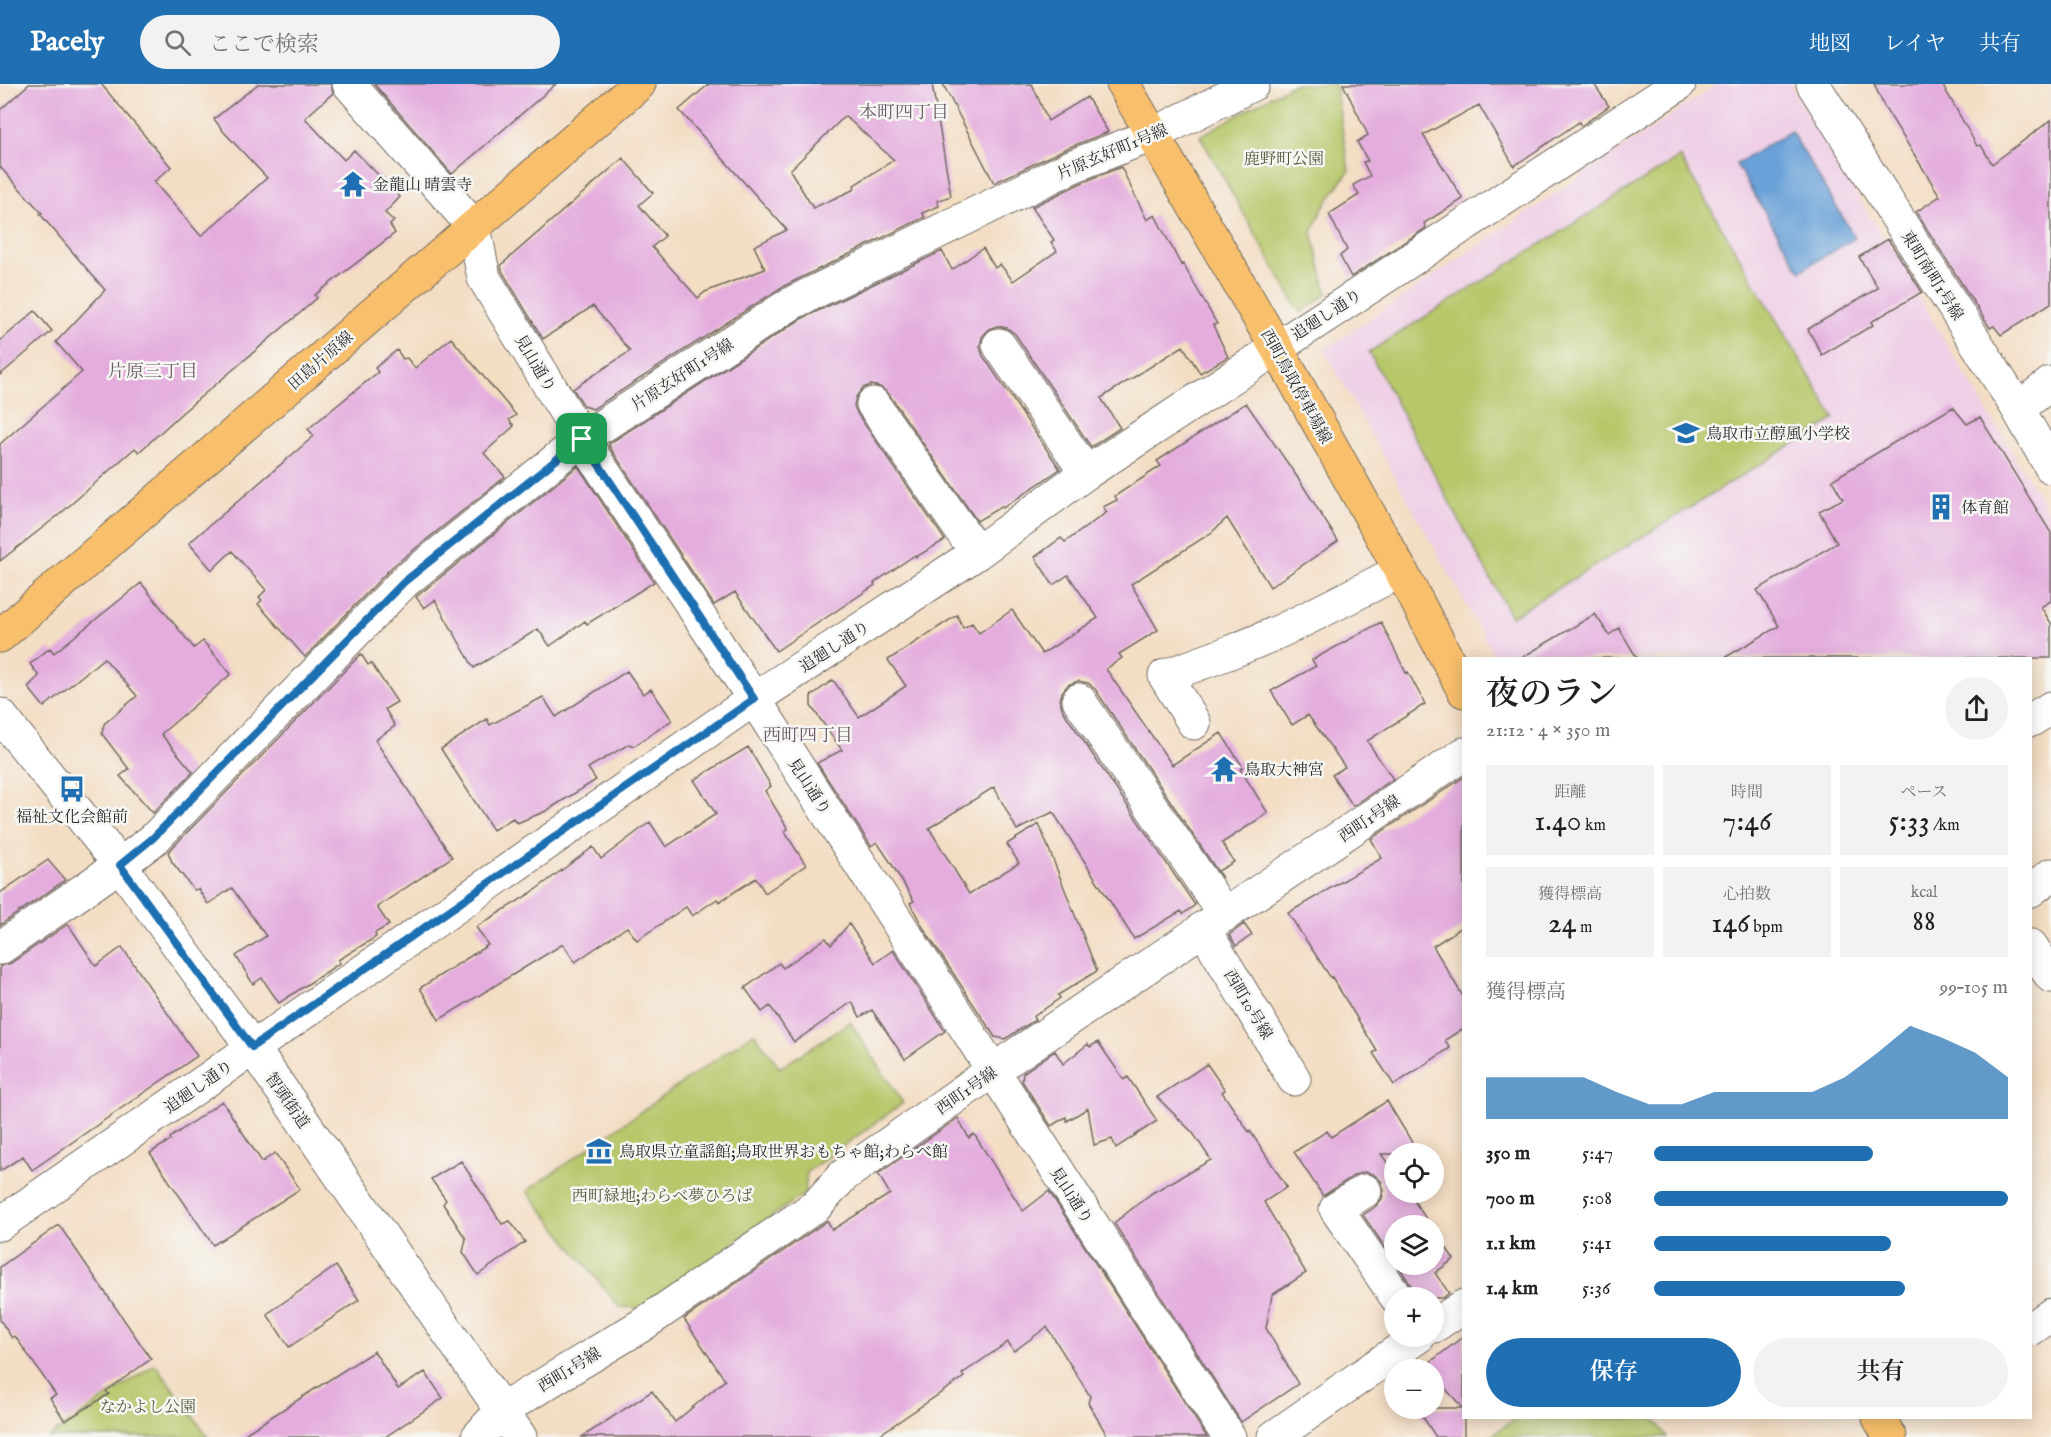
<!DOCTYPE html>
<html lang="ja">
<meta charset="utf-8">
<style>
:root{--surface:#fff;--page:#f2f2f2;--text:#202124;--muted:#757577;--accent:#1f6fb2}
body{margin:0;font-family:"IM FELL English","Noto Serif JP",serif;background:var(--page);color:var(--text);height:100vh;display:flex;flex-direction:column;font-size:22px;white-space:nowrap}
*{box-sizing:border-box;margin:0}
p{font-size:20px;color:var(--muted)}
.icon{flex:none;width:33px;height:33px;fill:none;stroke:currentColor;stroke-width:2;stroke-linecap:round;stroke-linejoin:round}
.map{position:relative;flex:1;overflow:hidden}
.drawer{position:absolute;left:1462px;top:573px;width:570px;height:762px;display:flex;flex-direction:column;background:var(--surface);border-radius:0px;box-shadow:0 3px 15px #0003}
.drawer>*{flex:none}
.buttons{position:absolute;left:1384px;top:1059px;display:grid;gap:12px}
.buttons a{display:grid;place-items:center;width:60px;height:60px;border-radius:50%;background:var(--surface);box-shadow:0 3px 15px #0003;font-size:30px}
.pin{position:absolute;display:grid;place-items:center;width:51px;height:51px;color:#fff;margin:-26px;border-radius:12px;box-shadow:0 3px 9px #0006}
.round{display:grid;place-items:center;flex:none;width:63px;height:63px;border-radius:32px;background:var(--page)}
.summary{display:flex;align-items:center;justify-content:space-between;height:102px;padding:0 24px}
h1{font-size:33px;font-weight:600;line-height:45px}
.figures{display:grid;grid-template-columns:repeat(3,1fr);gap:9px;height:102px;padding:6px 24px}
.figures div{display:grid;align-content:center;border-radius:0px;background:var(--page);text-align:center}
.figures b{font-size:30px;font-weight:600}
.figures small{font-size:16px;font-weight:400}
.figures p{font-size:16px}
.chart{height:168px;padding:12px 24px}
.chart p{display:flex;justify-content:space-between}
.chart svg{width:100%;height:108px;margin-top:6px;fill:var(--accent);opacity:.7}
.action{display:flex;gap:12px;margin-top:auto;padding:12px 24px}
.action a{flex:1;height:69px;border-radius:36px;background:var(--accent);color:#fff;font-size:24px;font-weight:600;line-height:69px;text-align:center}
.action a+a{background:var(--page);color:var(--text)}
ul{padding:0 24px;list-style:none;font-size:20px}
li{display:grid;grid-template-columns:96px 72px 1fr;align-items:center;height:45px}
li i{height:15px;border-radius:8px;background:var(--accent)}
header{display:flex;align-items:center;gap:36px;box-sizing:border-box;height:84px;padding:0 30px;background:var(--accent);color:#fff}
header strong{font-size:28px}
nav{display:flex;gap:33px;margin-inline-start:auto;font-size:21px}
.search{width:420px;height:54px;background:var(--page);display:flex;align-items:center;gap:15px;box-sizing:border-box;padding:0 21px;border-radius:33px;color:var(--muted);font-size:22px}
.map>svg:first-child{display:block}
.built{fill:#efd0e6}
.green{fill:#b7c76a;stroke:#71794a;stroke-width:1.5}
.water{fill:#69a1d8;stroke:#4a6682;stroke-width:1.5}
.building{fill:#e4adde;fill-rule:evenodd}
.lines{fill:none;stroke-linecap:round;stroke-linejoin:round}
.minor-casing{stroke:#716960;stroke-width:35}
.major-casing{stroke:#716960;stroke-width:35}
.minor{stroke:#fff;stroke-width:33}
.major{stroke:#f8bf6c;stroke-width:33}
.route-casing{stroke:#fff;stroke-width:12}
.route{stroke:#1f6fb2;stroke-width:8}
.labels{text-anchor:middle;stroke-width:5;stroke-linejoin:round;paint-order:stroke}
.street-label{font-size:16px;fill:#2b2b2b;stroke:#f6f6f2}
.park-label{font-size:16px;fill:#555a3e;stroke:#f6f6f2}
.poi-label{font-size:16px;fill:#2b2b2b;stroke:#f6f6f2;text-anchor:start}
.neighbourhood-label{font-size:18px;fill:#6c586a;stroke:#f6f6f2}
</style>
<header>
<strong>Pacely</strong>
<div class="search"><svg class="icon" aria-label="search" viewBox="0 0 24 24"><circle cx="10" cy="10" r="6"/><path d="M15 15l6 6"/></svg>ここで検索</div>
<nav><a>地図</a><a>レイヤ</a><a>共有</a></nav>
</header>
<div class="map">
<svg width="2051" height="1353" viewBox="0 0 2051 1353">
<rect width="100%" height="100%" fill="#f6f6f2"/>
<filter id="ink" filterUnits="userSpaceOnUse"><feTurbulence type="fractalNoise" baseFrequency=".0167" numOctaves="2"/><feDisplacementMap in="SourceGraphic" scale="12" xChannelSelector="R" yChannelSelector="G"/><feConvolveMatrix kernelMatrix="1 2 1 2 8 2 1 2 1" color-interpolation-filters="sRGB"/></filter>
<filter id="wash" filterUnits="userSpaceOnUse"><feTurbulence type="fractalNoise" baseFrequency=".008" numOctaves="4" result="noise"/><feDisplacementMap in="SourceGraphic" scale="24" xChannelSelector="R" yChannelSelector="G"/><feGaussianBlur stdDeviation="1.35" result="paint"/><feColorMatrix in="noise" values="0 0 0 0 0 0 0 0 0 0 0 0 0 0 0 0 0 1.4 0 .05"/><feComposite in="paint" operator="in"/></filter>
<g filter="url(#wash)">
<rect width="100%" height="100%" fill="#f3ddc3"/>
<path class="built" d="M 1717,0 L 1790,0 L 2051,433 L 2051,520 L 1963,574 L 1496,574 L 1324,266 Z"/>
<path class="green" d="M 1293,0 L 1335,0 L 1349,87 L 1323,123 L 1312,148 L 1327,210 L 1300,229 L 1200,52 Z
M 1680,73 L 1835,335 L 1511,533 L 1369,268 Z
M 850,938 L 903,1019 L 807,1088 L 805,1109 L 641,1224 L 619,1223 L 527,1107 L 754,949 L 780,984 Z
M 155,1280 L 208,1353 L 49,1353 Z
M 1517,1334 L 1654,1334 L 1667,1353 L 1488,1353 Z"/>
<path class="water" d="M 1791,47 L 1855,154 L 1800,187 L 1736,80 Z"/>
<g id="blocks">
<path class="building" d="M 29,0 L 101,0 L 171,83 L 154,98 L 201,152 L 267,94 L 223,47 L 214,35 L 258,0 L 331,0 L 333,9 L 305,34 L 344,76 L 354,66 L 400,113 L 385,129 L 394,137 L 390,141 L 395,149 L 315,211 L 317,214 L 300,229 L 183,328 L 139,368 L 135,364 L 60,430 L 0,477 L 0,360 L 82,288 L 56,258 L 105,206 L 40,130 L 42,129 L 0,83 L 0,26 Z
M 374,0 L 556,0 L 452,90 Z
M 709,0 L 932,0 L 951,112 L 937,117 L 939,122 L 922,129 L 925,133 L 782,203 L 593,325 L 584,322 L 573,305 L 630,267 L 593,222 L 543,255 L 502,187 L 501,181 L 623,74 L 653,109 L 639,121 L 665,152 L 652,163 L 698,214 L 705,208 L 765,185 L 754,162 L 787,146 L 679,26 ZM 845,32 L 894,76 L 854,101 L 855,105 L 813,124 L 790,86 Z
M 943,0 L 1032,0 L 1048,37 L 1087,13 L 1108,48 L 1065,65 L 994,99 Z
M 1343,0 L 1594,0 L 1609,22 L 1581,42 L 1579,38 L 1514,82 L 1479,21 L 1423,51 L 1463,115 L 1424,139 L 1426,144 L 1351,193 L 1340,172 L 1347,166 L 1329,130 L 1359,111 L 1353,101 L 1370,92 L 1363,78 L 1368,77 L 1357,58 L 1368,51 Z
M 1874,0 L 1942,0 L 1977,62 L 1981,61 L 1992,80 L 2051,36 L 2051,219 L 2001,251 L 1994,242 L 1990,244 L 1916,128 L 1940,112 L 1884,22 Z
M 1121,83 L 1147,136 L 1155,131 L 1181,181 L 1183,180 L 1217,240 L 1213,241 L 1228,273 L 1200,289 L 1183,262 L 1101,314 L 1120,344 L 1091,363 L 1015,250 L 1007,244 L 997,242 L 989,245 L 982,253 L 980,263 L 983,272 L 1060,385 L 1003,424 L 1002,422 L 977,437 L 888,309 L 880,303 L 871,301 L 863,304 L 856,313 L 854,322 L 858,331 L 945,456 L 916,473 L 915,471 L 874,499 L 875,501 L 776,567 L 735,508 L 714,521 L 609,362 L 610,359 L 801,235 L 942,167 L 952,186 L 983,164 L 995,184 L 1000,180 L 1013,197 L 1057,167 L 1051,158 L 1054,156 L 1032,123 L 1081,99 Z
M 1888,155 L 1922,208 L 1871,238 L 1873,241 L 1822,271 L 1808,245 L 1878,204 L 1859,173 Z
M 35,227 L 52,247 L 0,291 L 0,257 Z
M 451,254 L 516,331 L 509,336 L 514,342 L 484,369 L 505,393 L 392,483 L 305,573 L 258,520 L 262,516 L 259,513 L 266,506 L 232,467 L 212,486 L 189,459 L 314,352 L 308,345 L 378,288 L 375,284 L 397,266 L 403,275 L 407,274 L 415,284 Z
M 1246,319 L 1300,397 L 1338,457 L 1270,503 L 1227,434 L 1211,449 L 1131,500 L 1158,546 L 1119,570 L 1122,574 L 1106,585 L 1172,681 L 1221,649 L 1243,683 L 1240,685 L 1268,729 L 1222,759 L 1234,778 L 1218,787 L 1222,794 L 1095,605 L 1088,599 L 1078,597 L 1068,601 L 1062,608 L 1060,617 L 1063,627 L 1195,821 L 1183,830 L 1181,827 L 1134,855 L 1053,728 L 1017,746 L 994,703 L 929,744 L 969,810 L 1019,779 L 1007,760 L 1039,740 L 1097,887 L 1058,911 L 1060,914 L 1033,933 L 1035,936 L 1005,955 L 995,953 L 924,845 L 910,819 L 914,817 L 891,779 L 877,758 L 871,762 L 817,679 L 842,666 L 811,622 L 811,612 L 833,596 L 859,633 L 906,602 L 888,576 L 957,531 L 963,544 L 972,539 L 979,549 L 1012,526 L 1042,570 L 1098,534 L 1068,491 L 1053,501 L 1035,473 L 1061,454 L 1065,458 L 1107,428 L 1103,423 L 1117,416 L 1115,412 L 1161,382 L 1157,377 Z
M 1953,323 L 1967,340 L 1980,333 L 2051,449 L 2051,517 L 2041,523 L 2051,539 L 2051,574 L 1724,574 L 1779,542 L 1757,506 L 1837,459 L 1819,427 L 1843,415 L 1832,396 Z
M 578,382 L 654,498 L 587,540 L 585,537 L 550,562 L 538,545 L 474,584 L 435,516 L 424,524 L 416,513 Z
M 141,499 L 194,564 L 203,557 L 231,590 L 161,650 L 193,688 L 153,729 L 120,692 L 129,685 L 102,650 L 104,640 L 137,612 L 104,574 L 44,623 L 28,603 L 39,592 L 30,580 L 50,564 L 54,569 Z
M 1595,530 L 1609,551 L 1619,544 L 1637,574 L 1521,574 Z
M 1381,538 L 1406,589 L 1408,588 L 1425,620 L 1367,657 L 1393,695 L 1353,722 L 1332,691 L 1345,683 L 1308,631 L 1292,641 L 1271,607 L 1316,582 L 1312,576 Z
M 361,570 L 368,581 L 371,579 L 397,618 L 385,625 L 395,642 L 375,656 L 452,773 L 377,823 L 389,841 L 375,849 L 376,853 L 338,876 L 340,879 L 279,919 L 262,894 L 253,900 L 236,872 L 266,852 L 232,804 L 208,820 L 198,805 L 194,806 L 172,778 L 168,768 Z
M 627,587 L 643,610 L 651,605 L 672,636 L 634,662 L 629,660 L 588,684 L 596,696 L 546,727 L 517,739 L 513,734 L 493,746 L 441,665 L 487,635 L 490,641 L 543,613 L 556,633 Z
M 748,663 L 771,702 L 765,707 L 788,745 L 784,747 L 806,781 L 765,809 L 756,794 L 719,818 L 717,815 L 692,832 L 686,823 L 637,856 L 627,843 L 575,878 L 563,860 L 439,936 L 420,904 L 488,861 L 476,843 L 531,809 L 593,763 L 601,775 L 650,738 L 666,763 L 716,730 L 694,696 Z
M 1464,693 L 1464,842 L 1433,862 L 1464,914 L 1464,944 L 1445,956 L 1450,964 L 1394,1001 L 1373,969 L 1377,967 L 1332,893 L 1331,894 L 1288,829 L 1382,774 L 1371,755 Z
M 48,776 L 65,796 L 0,841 L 0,809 Z
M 68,840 L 96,882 L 122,863 L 197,972 L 32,1086 L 23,1072 L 0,1087 L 0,882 L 11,879 Z
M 849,840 L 875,879 L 893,866 L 945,947 L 905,975 L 872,926 L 860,933 L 852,918 L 794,958 L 770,922 L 762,928 L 745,904 L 779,879 L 783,884 L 826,854 L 831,861 Z
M 1244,840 L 1252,851 L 1236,862 L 1229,851 Z
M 1098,958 L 1124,996 L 1128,993 L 1157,1037 L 1116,1064 L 1112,1055 L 1094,1061 L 1088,1024 L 1067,1037 L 1066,1033 L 1051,1042 L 1022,997 L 1023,989 L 1055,967 L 1063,980 L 1088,960 L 1090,963 Z
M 1207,980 L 1225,1006 L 1222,1008 L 1249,1048 L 1250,1047 L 1287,1103 L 1264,1118 L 1306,1189 L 1272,1211 L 1266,1244 L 1298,1300 L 1241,1338 L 1114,1139 L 1152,1109 L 1211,1076 L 1193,1049 L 1157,1013 Z
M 222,1017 L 262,1078 L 275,1069 L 300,1105 L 213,1161 L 150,1069 L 171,1056 L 170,1054 Z
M 1387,1017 L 1419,1070 L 1381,1070 L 1395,1089 L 1395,1108 L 1408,1108 L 1431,1142 L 1395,1142 L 1395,1178 L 1363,1131 L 1375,1123 L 1382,1115 L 1384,1106 L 1381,1097 L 1373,1090 L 1364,1088 L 1355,1091 L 1323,1112 L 1294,1068 L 1327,1047 L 1331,1053 Z
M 958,1034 L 969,1054 L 974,1050 L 1023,1127 L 1049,1107 L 1207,1353 L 1108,1353 L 1088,1319 L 1090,1312 L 1047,1243 L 1014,1267 L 1008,1258 L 962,1290 L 964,1293 L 876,1353 L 582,1353 L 652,1307 L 675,1338 L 725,1296 L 684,1235 L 827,1137 L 832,1146 L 890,1110 L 878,1090 Z
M 461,1077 L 502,1140 L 510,1137 L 525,1158 L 478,1191 L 463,1168 L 466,1155 L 443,1120 L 446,1116 L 431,1095 Z
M 59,1141 L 151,1275 L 106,1307 L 109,1310 L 65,1337 L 50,1314 L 56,1311 L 15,1252 L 12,1254 L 0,1236 L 0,1183 Z
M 1434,1146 L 1454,1175 L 1435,1189 L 1449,1209 L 1443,1214 L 1416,1214 L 1412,1203 L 1397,1180 L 1434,1180 Z
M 336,1182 L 359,1216 L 289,1263 L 267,1230 Z
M 1464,1252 L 1464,1353 L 1436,1353 L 1417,1324 L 1463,1324 L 1434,1292 L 1434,1286 L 1429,1286 L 1425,1282 Z
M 374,1267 L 398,1305 L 425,1288 L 443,1314 L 385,1353 L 240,1353 Z"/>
</g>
</g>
<g filter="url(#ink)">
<use href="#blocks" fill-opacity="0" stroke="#716960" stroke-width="1.5"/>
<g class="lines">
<g class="minor-casing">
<path id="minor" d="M 349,0 L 474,143 L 484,194 L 582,355 L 754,615 L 1229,1353
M 1813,0 L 2018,325 L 2051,383
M 999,261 L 1086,389
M 873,320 L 977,469
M 2018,325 L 2051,299
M 1079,616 L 1225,831
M 0,631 L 120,781 L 252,963 L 520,1353
M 2031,636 L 2051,624
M 1194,639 L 1165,592 C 1207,577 1249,562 1289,543 C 1327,525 1363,505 1401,487
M 2031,806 L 2051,791
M 1203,844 L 1294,995
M 2031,862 L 2051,892
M 0,864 L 120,781 L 154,755 L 404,498 L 582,355 L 792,219 L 1073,82 L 1152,51 L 1253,0
M 1365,1107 L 1336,1125 L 1397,1214
M 0,1140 L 754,615 L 977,469 L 1086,389 L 1679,0
M 1434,1242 L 1464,1222
M 2031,1245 L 2051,1231
M 478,1353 L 502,1326 L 642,1241 L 816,1122 L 843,1092 L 992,987 L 1464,670
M 1274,1353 L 1419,1252"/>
</g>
<g class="major-casing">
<path id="major" d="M 1123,0 L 1276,263 L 1401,487 L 1464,607
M 0,552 L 639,0
M 1879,1334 L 1890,1353"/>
</g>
<use href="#minor" class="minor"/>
<use href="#major" class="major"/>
</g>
</g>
<g class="lines" filter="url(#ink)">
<g class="route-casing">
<path id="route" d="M 582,355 L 754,615 L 252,963 L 120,781 L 153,754 L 404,498 Z"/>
</g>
<use href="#route" class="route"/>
</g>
<defs>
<g id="temple-bare" transform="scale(2.07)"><path d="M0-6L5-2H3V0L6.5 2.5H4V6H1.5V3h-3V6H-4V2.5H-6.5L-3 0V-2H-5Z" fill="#1f6fb2" stroke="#f6f6f2" stroke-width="2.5" paint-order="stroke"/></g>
<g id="school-bare" transform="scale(2.07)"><path d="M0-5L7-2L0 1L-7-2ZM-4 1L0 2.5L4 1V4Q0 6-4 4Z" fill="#1f6fb2" stroke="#f6f6f2" stroke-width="2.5" paint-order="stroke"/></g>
<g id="building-bare" transform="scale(2.07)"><path d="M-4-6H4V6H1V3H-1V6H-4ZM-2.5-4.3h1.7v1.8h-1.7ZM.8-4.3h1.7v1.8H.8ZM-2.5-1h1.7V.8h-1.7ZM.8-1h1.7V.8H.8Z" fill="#1f6fb2" stroke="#f6f6f2" stroke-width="2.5" paint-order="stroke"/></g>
<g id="bus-bare" transform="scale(2.07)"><path d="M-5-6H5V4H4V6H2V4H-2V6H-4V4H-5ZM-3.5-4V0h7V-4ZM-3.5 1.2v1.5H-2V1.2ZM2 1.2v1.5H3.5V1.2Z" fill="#1f6fb2" stroke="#f6f6f2" stroke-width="2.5" paint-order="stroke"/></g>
<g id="museum-bare" transform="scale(2.07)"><path d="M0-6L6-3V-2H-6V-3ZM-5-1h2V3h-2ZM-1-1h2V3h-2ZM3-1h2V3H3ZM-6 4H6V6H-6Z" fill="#1f6fb2" stroke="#f6f6f2" stroke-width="2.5" paint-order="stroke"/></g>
</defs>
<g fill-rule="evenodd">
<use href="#temple-bare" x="353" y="100"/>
<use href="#school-bare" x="1686" y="349"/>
<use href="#building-bare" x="1941" y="423"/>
<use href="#temple-bare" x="1224" y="685"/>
<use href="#bus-bare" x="72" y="705"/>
<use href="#museum-bare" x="599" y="1067"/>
</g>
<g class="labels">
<g class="street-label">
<text transform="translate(1112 67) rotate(-23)" y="6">片原玄好町1号線</text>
<text transform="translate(1933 191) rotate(58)" y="6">東町南町1号線</text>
<text transform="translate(1326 230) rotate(-33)" y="6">追廻し通り</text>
<text transform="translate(320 276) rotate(-41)" y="6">田島片原線</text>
<text transform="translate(536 279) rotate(59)" y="6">見山通り</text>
<text transform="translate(682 290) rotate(-33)" y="6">片原玄好町1号線</text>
<text transform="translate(1297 302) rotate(61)" y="6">西町鳥取停車場線</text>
<text transform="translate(834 562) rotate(-33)" y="6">追廻し通り</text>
<text transform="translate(810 702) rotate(57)" y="6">見山通り</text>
<text transform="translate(1369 734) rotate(-34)" y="6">西町1号線</text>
<text transform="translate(1249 920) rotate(59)" y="6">西町10号線</text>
<text transform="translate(198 1002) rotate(-35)" y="6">追廻し通り</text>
<text transform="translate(966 1006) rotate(-35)" y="6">西町1号線</text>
<text transform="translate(288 1016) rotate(55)" y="6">智頭街道</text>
<text transform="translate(1072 1111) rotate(57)" y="6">見山通り</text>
<text transform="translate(569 1285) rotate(-31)" y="6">西町1号線</text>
</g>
<g class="park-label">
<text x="1284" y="80">鹿野町公園</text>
<text x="662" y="1117">西町緑地;わらべ夢ひろば</text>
<text x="148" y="1328">なかよし公園</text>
</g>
<g class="poi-label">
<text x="373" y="106">金龍山 晴雲寺</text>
<text x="1706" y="355">鳥取市立醇風小学校</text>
<text x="1961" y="429">体育館</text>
<text x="1244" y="691">鳥取大神宮</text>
<text x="72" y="738" text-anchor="middle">福祉文化会館前</text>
<text x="619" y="1073">鳥取県立童謡館;鳥取世界おもちゃ館;わらべ館</text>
</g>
<g class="neighbourhood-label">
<text x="904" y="34">本町四丁目</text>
<text x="153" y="293">片原三丁目</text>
<text x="808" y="657">西町四丁目</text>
</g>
</g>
</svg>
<div class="buttons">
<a><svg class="icon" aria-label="locate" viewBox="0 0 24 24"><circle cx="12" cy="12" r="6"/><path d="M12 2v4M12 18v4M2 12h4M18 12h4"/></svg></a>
<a><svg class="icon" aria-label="layers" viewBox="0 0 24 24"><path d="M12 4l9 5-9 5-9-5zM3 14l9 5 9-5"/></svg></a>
<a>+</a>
<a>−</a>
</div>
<div class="pin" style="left:582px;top:355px;background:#1e9e55"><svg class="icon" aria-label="arrive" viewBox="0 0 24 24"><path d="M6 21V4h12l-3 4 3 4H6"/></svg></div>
<section class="drawer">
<div class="summary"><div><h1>夜のラン</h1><p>21:12 · 4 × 350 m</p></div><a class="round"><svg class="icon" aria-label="share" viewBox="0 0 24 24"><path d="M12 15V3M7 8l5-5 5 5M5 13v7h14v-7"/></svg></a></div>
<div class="figures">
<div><p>距離</p><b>1.40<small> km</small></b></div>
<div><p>時間</p><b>7:46</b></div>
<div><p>ペース</p><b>5:33<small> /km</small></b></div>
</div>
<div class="figures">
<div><p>獲得標高</p><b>24<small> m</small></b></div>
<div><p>心拍数</p><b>146<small> bpm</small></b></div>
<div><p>kcal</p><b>88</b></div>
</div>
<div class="chart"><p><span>獲得標高</span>99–105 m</p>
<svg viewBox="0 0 160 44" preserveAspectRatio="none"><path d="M0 44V27L10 27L20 27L30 27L40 33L50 38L60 38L70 33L80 33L90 33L100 33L110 27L120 17L130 6L140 11L150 17L160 27V44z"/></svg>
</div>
<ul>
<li><b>350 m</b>5:47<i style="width:62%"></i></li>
<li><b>700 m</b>5:08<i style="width:100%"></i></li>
<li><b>1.1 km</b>5:41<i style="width:67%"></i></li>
<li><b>1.4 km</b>5:36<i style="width:71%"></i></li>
</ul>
<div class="action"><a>保存</a><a>共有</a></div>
</section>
</div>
